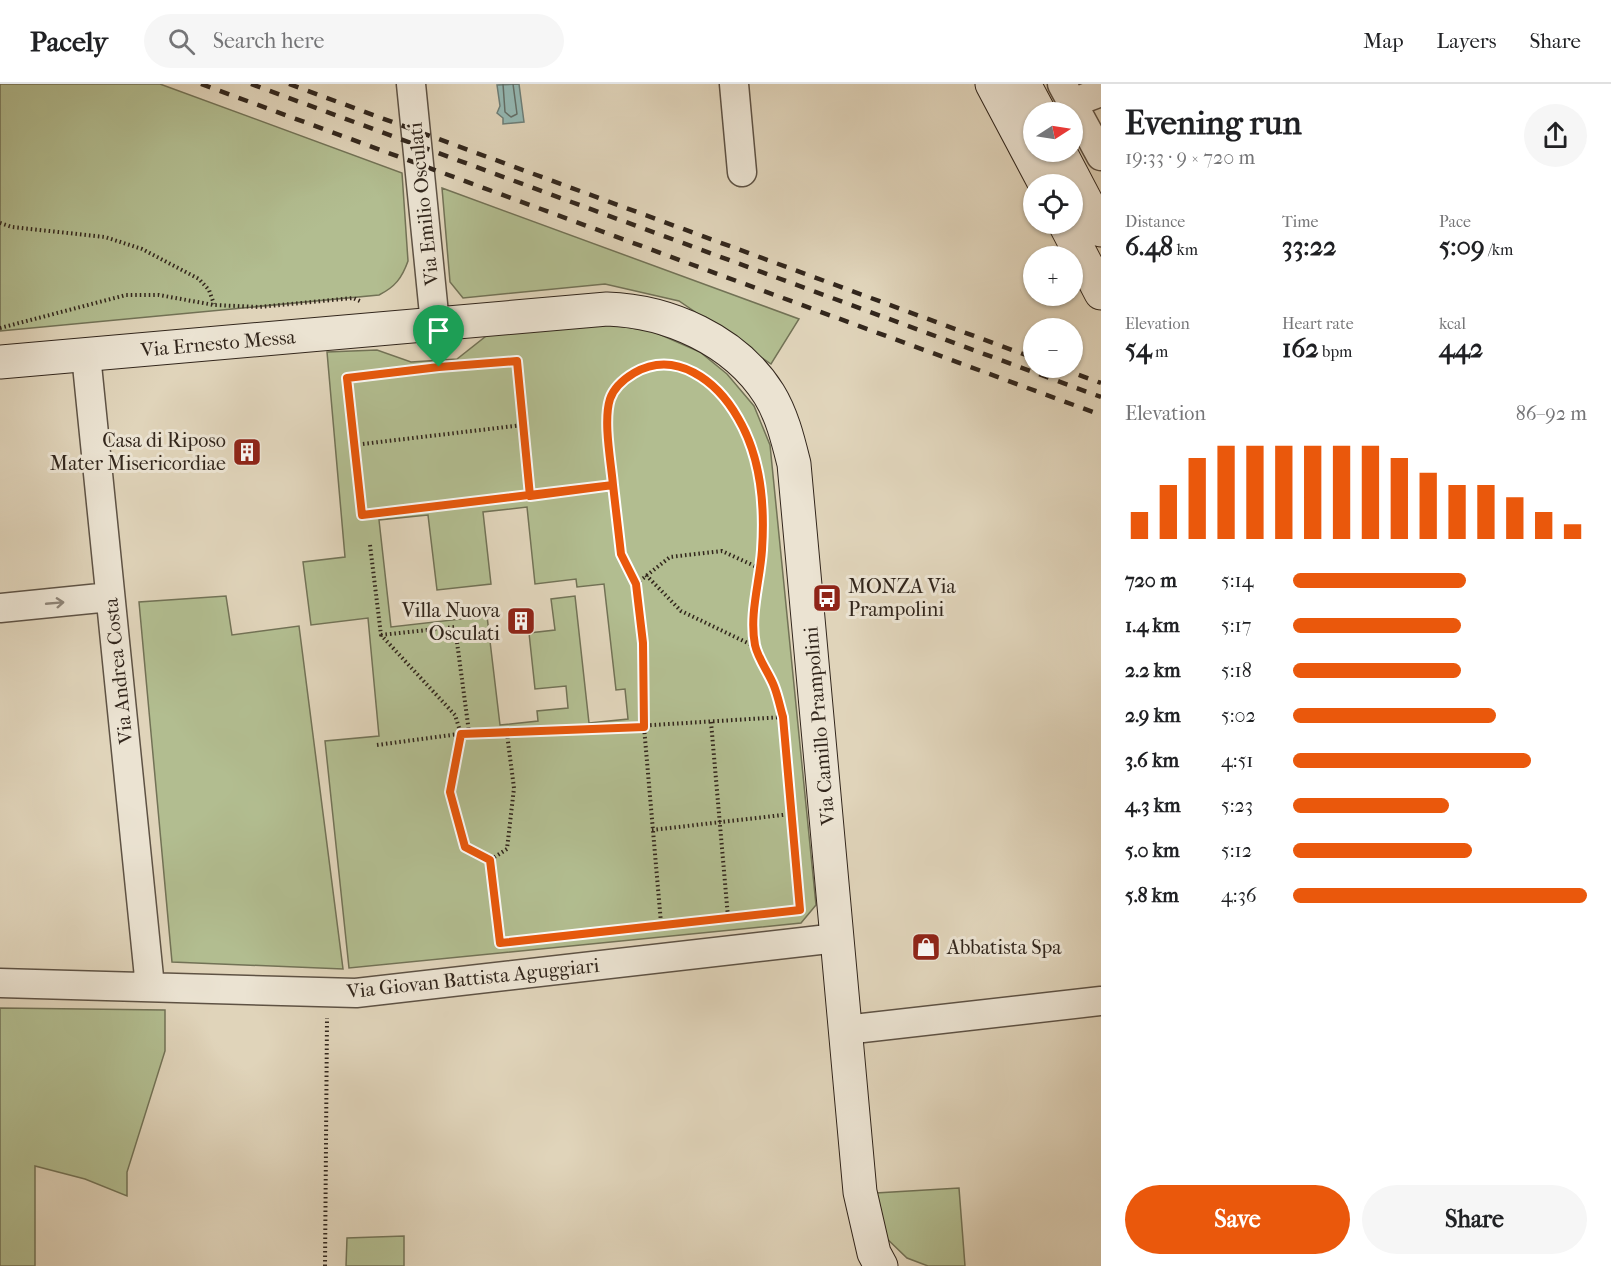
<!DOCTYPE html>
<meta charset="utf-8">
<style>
:root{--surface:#fff;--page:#f6f6f6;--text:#202124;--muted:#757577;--line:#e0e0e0;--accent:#ea580c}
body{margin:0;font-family:"IM FELL French Canon",serif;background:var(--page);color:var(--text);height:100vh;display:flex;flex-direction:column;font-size:22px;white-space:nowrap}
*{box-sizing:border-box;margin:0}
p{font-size:20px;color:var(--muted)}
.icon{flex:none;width:33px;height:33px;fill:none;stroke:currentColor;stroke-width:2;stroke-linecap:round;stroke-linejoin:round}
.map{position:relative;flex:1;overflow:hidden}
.drawer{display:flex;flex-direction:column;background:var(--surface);width:510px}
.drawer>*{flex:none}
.needle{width:39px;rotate:78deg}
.buttons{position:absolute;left:1023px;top:18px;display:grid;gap:12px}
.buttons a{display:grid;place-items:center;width:60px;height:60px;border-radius:50%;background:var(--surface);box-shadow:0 2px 4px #0004;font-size:30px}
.pin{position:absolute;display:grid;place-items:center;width:51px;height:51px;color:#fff;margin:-62px -26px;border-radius:50% 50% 50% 0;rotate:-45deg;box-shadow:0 0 6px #0007}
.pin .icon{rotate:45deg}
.round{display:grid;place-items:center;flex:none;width:63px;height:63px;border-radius:32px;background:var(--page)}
.headline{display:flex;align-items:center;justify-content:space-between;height:102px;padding:0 24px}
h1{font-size:33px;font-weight:700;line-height:45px}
.figures{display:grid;grid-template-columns:repeat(3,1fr);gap:9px;height:102px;padding:6px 24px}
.figures div{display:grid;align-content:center}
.figures b{font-size:26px;font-weight:700}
.figures small{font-size:16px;font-weight:400}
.figures p{font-size:16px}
.chart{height:168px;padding:12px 24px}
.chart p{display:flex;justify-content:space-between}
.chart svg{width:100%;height:108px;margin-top:6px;stroke:var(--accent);stroke-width:6}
.primary-button{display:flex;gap:12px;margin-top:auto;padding:12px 24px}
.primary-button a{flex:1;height:69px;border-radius:36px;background:var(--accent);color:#fff;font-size:24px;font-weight:700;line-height:69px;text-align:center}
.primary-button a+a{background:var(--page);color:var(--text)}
ul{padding:0 24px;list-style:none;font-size:20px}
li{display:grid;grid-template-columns:96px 72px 1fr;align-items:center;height:45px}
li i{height:15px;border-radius:8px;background:var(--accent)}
header{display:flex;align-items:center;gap:36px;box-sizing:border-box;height:84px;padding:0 30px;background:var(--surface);border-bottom:2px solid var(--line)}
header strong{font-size:28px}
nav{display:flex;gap:33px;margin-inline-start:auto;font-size:21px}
.search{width:420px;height:54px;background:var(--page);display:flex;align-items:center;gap:15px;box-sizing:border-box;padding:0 21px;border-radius:33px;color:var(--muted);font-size:22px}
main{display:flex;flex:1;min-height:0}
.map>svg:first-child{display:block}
.green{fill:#b2bd90;stroke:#727256;stroke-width:1.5;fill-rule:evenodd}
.water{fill:#94b8b3;stroke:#6d7e77;stroke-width:1.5}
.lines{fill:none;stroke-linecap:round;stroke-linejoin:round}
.shore{stroke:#636f68;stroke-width:1.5}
.street-casing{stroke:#5e5244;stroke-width:31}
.secondary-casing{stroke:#32261c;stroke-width:35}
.path{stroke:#32261c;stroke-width:4;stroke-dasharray:1.5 3;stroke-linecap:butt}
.street{stroke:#ebe3d2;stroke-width:28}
.secondary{stroke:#ebe3d2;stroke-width:33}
.rail{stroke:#32261c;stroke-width:4.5;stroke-dasharray:10 10;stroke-linecap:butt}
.oneway{stroke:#8e8477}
.route-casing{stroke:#fff;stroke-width:12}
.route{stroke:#ea580c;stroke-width:8}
.labels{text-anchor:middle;stroke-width:6;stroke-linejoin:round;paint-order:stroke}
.street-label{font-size:20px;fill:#32261c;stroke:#ebe3d2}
.poi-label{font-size:20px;fill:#32261c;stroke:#ebe3d2;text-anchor:end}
</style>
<header>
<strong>Pacely</strong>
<div class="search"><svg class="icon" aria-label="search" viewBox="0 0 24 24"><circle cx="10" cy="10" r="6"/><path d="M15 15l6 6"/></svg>Search here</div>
<nav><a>Map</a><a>Layers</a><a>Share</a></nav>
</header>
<main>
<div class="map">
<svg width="1101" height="1182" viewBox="0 0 1101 1182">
<rect width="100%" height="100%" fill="#e0d4ba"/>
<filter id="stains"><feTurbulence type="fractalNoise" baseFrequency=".00333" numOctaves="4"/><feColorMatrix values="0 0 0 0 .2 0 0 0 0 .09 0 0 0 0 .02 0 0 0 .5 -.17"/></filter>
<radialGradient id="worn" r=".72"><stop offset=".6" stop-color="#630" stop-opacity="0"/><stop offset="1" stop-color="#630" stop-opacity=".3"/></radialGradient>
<path class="green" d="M 0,0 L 160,0 L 402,89 L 408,177 C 402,194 395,203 379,211 L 0,247 Z
M 442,104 L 799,235 L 771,280 L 679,217 L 605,200 L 463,214 L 450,198 Z
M 611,241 L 652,247 L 700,268 L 727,290 L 754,322 L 770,361 L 816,821 L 801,839 L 349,884 L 325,657 L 379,652 L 368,534 L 311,541 L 303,478 L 345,473 L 327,268 L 377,266 L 411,278 L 457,275 L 490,249 ZM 527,423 L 535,500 L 576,495 L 577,503 L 604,500 L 616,606 L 625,605 L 628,635 L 589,639 L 575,512 L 551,515 L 555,546 L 529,549 L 535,605 L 566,602 L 568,624 L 537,627 L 538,637 L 500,641 L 487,532 L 391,543 L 379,436 L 428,431 L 437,506 L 491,500 L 483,428 Z
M 226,512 L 232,551 L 299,542 L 343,885 L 172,878 L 139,518 Z
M 0,924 L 165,926 L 165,967 L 127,1088 L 127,1112 L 85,1095 L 35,1082 L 35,1182 L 0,1182 Z
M 959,1104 L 965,1182 L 928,1182 L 907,1174 L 882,1150 L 876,1109 Z
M 404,1152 L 404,1182 L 346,1182 L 347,1154 Z"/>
<path class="water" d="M 519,0 L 524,38 L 503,40 L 503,34 L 497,29 L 500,22 L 497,1 Z"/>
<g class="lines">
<path class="shore" d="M 503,0 L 505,28 L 511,33 L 517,30 L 513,0"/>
<g class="street-casing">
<path id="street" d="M 411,0 L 435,240
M 734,0 L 742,88
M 1062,0 L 1101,72
M 1072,19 L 1101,8
M 86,271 L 150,903
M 0,524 L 110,513
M 0,899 L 356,909 L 837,854
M 845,946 L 1101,917"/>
</g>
<g class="secondary-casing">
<path id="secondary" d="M 992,0 L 1045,100
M 1024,0 L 1039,28
M 1060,68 L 1101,146
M 1065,140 L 1101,209
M 0,278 L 607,225 C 668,227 735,256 769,310 C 782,331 788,356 794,380 L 860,1108 L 874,1169 L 881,1182"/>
</g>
<path class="path" d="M 0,139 L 12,143 L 105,153 L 142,165 L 199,195 L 209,206 L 214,220
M 0,244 L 126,211 L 159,211 L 214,221 L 259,223 L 353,214 L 362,218
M 354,361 L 523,341
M 613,401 L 621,470 L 636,500 L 643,559 L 644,643 L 661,839 L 800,826 L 783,633
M 370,461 L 381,551 L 455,631 L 461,650 L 450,708 L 465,763 L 490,776 L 507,765 L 514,704 L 507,650
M 646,491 L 681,527 L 754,562
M 636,500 L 670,473 L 722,467 L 759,484
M 381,551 L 455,543 L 469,648
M 711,638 L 728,833
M 377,661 L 481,647 L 507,650 L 783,633 C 780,623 778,612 774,602 C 768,589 758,575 755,561 C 749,530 760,497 762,466 C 765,422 761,373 738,334 C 717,297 676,265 634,289 C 624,295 614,303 610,315 C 603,337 611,378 613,401 L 362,431 L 347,294 L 517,277 L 530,412
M 652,746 L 791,730
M 490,776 L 500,859 L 661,839
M 325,1182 L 327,934"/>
<use href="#street" class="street"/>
<use href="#secondary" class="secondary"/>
<path class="rail" d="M 201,0 L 1101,331
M 251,0 L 1101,313
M 289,0 L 1034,274
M 1060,284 L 1101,299"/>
</g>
<defs><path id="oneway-shaft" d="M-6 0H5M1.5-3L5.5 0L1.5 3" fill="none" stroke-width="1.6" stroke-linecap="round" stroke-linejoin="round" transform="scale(1.5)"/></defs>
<use class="oneway" href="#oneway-shaft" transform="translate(55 519) rotate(-5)"/>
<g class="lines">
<g class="route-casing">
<path id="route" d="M 439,283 L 517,277 L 530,412 L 613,401 L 621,470 L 636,500 L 643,559 L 644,643 L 461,650 L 450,708 L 465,763 L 490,776 L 500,859 L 800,826 L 783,633 C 780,623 778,612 774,602 C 769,589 758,575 755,561 C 749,530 760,497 762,466 C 765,422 761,373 738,334 C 717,297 676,265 634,289 C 624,295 614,303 610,315 C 603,337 611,378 613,401 L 362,431 L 347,294 L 439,283"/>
</g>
<use href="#route" class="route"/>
</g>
<defs>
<g id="building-square" transform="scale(1.5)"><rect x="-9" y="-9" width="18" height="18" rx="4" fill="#8f2418" stroke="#ebe3d2"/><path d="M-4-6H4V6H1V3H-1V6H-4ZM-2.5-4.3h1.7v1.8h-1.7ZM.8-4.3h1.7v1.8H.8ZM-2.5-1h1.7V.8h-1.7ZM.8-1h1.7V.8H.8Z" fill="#fff"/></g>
<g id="bus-square" transform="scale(1.5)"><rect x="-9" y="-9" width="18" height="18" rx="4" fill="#8f2418" stroke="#ebe3d2"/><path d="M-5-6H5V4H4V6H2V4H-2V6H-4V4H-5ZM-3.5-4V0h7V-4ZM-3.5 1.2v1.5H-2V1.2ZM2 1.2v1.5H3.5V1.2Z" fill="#fff"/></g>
<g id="shop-square" transform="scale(1.5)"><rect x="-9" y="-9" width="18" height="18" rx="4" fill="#8f2418" stroke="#ebe3d2"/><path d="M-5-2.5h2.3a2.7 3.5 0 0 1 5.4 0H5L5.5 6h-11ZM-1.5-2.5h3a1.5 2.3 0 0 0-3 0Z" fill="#fff"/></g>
</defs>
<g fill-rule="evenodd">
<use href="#building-square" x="247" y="368"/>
<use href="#bus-square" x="827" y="514"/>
<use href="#building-square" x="521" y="537"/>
<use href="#shop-square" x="926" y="863"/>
</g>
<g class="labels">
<g class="street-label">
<text transform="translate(423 120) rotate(-96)" y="7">Via Emilio Osculati</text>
<text transform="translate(218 259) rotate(-5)" y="7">Via Ernesto Messa</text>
<text transform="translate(118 587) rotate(-96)" y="7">Via Andrea Costa</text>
<text transform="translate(819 642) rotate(-95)" y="7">Via Camillo Prampolini</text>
<text transform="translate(473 894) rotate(-6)" y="7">Via Giovan Battista Aguggiari</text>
</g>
<g class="poi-label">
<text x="226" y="363">Casa di Riposo<tspan x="226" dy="23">Mater Misericordiae</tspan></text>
<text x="848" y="509" text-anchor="start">MONZA Via<tspan x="848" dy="23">Prampolini</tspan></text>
<text x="500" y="533">Villa Nuova<tspan x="500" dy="23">Osculati</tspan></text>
<text x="947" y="870" text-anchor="start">Abbatista Spa</text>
</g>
</g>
<rect width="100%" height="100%" filter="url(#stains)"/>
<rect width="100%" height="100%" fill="url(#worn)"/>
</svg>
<div class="buttons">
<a><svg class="needle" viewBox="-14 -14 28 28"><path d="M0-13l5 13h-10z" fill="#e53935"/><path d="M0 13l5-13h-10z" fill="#757577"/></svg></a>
<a><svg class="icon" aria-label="locate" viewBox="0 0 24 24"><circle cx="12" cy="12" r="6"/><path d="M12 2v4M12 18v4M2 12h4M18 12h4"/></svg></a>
<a>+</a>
<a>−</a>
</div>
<div class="pin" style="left:439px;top:283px;background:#1e9e55"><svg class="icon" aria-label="arrive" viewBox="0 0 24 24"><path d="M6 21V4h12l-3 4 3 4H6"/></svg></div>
</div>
<section class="drawer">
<div class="headline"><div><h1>Evening run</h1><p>19:33 · 9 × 720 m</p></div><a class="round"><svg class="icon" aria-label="share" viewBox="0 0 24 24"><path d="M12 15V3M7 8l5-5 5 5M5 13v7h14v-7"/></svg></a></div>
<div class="figures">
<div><p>Distance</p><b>6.48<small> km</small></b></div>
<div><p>Time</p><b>33:22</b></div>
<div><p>Pace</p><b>5:09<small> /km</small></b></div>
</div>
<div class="figures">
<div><p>Elevation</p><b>54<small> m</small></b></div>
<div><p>Heart rate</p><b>162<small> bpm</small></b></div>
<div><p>kcal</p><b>442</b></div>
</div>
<div class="chart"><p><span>Elevation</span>86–92 m</p>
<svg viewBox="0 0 160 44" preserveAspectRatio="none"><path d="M5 44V33M15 44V22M25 44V11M35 44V6M45 44V6M55 44V6M65 44V6M75 44V6M85 44V6M95 44V11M105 44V17M115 44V22M125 44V22M135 44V27M145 44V33M155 44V38"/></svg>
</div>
<ul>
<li><b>720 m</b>5:14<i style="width:59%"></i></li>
<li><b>1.4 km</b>5:17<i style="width:57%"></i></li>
<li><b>2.2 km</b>5:18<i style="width:57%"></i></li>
<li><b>2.9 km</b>5:02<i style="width:69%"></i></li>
<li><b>3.6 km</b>4:51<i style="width:81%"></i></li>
<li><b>4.3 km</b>5:23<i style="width:53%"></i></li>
<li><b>5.0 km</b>5:12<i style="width:61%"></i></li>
<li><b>5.8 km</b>4:36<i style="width:100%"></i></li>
</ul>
<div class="primary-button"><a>Save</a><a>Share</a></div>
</section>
</main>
